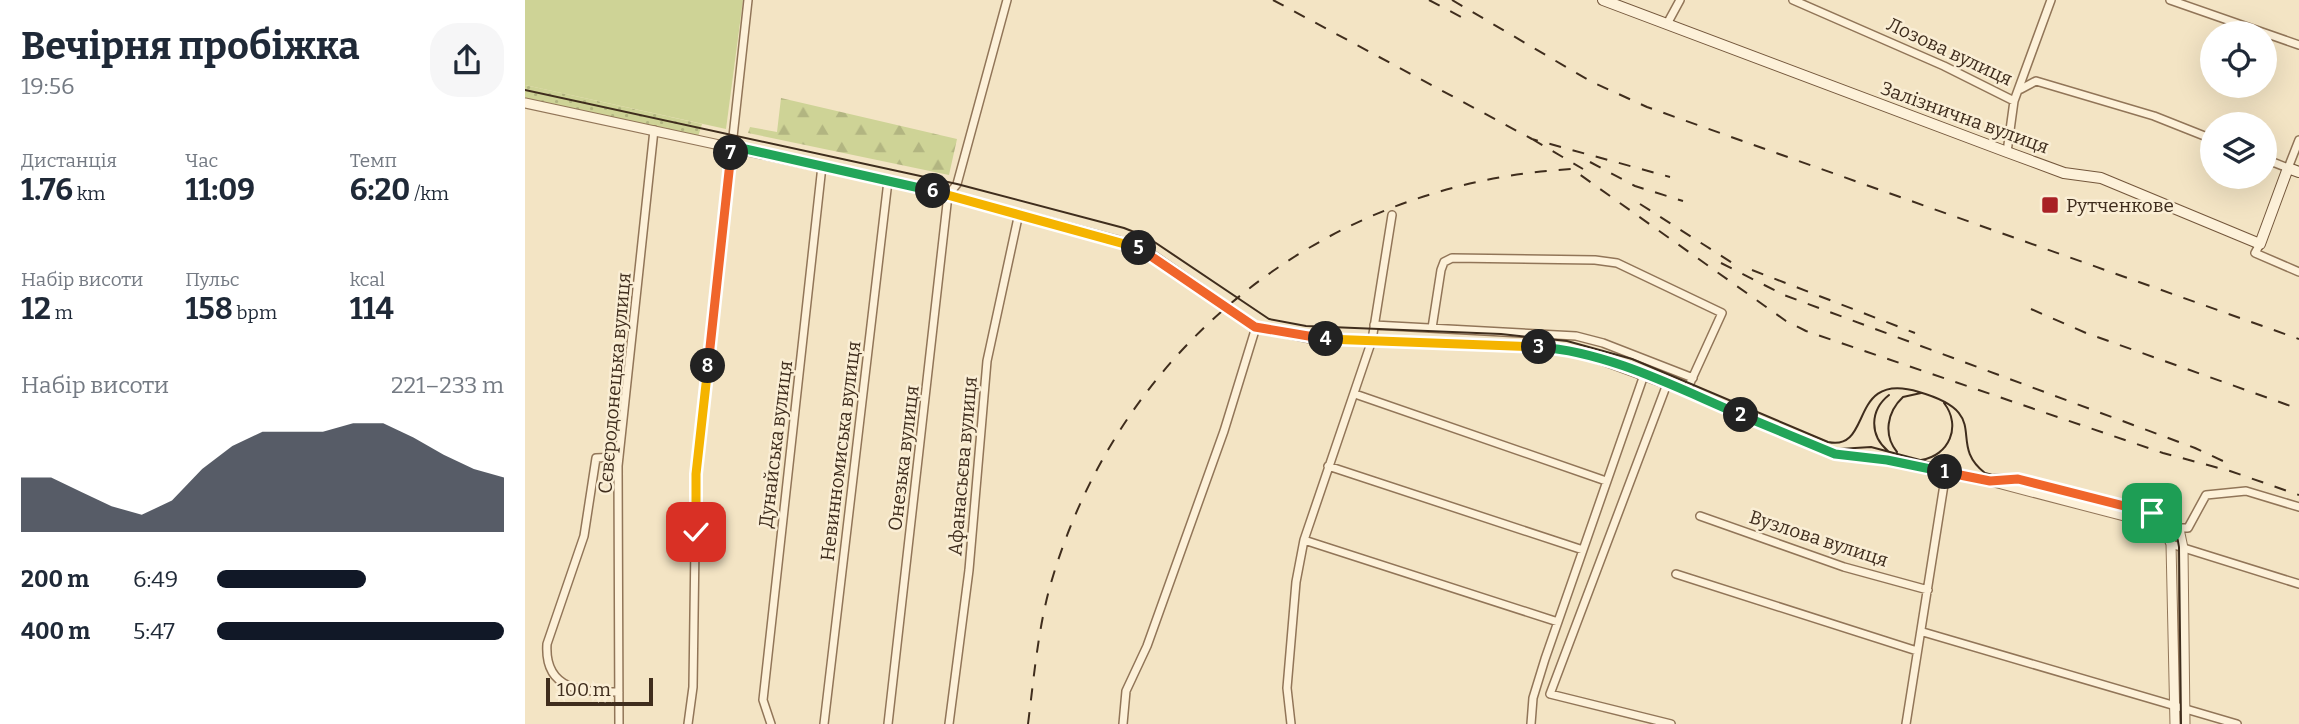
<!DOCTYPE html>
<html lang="uk">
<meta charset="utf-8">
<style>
:root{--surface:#fff;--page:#f6f6f7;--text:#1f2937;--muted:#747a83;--accent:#111827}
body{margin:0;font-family:Bitter,serif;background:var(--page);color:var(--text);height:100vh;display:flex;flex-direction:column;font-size:26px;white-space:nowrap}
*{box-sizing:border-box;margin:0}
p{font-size:23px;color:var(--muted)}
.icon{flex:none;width:38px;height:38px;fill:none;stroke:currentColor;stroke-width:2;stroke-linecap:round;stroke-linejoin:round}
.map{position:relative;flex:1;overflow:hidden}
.details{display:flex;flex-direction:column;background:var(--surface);width:525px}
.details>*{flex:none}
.buttons{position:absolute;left:1675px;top:21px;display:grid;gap:14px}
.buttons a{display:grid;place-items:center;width:77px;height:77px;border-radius:50%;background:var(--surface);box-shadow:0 7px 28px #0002;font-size:35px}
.scale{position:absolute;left:21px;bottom:18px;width:107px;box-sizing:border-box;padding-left:7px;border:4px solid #3f2d1d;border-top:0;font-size:19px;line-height:24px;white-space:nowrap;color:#3f2d1d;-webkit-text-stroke:5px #faeed5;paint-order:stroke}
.pin{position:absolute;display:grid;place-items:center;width:60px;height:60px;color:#fff;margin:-30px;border-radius:14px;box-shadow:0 4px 10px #0006}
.km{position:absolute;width:35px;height:35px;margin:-18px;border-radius:50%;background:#222;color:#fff;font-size:19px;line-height:35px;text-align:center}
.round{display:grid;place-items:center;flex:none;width:74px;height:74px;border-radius:28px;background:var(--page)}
.summary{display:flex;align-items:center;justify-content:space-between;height:119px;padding:0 21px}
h1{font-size:38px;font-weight:700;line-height:52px}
.stats{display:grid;grid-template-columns:repeat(3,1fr);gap:10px;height:119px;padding:7px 21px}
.stats div{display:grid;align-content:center}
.stats b{font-size:30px;font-weight:700}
.stats small{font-size:19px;font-weight:400}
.stats p{font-size:19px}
.chart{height:196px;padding:14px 21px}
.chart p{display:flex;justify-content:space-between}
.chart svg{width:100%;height:126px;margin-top:7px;fill:var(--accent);opacity:.7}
ul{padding:0 21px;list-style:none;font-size:23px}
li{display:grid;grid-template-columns:112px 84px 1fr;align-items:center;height:52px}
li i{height:18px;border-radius:9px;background:var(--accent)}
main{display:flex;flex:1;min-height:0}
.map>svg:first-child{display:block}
.grass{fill:url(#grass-dots)}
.forest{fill:url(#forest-firs)}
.park{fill:#ced396}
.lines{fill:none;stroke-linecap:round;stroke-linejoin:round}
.minor-casing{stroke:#917558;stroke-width:10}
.tertiary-casing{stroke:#917558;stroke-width:11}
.secondary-casing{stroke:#73563b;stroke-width:12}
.minor{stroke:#fdf1d9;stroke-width:7}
.tertiary{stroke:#fdf1d9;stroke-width:9}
.secondary{stroke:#fdf1d9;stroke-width:10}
.tram{stroke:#3f2d1d;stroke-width:2}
.rail{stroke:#3f2d1d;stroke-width:2;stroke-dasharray:12 12;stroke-linecap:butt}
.split-1-casing{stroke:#fff;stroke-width:14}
.split-2-casing{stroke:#fff;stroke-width:14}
.split-3-casing{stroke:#fff;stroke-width:14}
.split-4-casing{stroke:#fff;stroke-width:14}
.split-5-casing{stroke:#fff;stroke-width:14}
.split-6-casing{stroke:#fff;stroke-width:14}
.split-7-casing{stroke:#fff;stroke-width:14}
.split-8-casing{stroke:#fff;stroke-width:14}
.split-9-casing{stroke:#fff;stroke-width:14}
.split-1{stroke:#f0652b;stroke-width:9}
.split-2{stroke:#22a559;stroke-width:9}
.split-3{stroke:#22a559;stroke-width:9}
.split-4{stroke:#f5b400;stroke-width:9}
.split-5{stroke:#f0652b;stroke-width:9}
.split-6{stroke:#f5b400;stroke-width:9}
.split-7{stroke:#22a559;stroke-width:9}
.split-8{stroke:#f0652b;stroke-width:9}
.split-9{stroke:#f5b400;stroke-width:9}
.poi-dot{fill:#a82025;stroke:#faeed5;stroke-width:2.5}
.labels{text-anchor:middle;stroke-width:5;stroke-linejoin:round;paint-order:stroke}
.street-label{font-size:19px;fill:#3f2d1d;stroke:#faeed5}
.poi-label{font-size:19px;fill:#3f2d1d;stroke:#faeed5;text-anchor:start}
</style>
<main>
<section class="details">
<div class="summary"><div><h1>Вечірня пробіжка</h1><p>19:56</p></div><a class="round"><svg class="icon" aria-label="share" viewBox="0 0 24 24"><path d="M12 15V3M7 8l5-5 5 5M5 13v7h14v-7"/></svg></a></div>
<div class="stats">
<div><p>Дистанція</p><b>1.76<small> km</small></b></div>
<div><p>Час</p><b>11:09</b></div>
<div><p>Темп</p><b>6:20<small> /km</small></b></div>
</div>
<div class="stats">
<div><p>Набір висоти</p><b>12<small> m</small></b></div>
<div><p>Пульс</p><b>158<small> bpm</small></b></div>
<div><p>kcal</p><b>114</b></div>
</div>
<div class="chart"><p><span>Набір висоти</span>221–233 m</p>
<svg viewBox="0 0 160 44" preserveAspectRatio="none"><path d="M0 44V25L10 25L20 30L30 35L40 38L50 33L60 22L70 14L80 9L90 9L100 9L110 6L120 6L130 11L140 17L150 22L160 25V44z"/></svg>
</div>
<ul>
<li><b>200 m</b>6:49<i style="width:52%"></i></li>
<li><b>400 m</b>5:47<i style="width:100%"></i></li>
</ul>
</section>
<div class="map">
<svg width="1774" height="724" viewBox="0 0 1774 724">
<defs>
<pattern id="grass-dots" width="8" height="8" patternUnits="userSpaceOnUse" patternTransform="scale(1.75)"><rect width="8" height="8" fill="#ced396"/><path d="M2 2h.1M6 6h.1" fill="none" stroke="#b2b581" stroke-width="1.8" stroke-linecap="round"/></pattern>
<pattern id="forest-firs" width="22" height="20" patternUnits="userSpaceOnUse" patternTransform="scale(1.75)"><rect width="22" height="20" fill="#ced396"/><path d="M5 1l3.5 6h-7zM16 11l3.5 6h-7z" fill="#b2b581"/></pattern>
</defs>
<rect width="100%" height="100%" fill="#f3e4c4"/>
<path class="grass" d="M 0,85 L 177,124 L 172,140 L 0,103 Z"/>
<path class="forest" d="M 256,98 L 432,139 L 424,175 L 223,133 L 225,127 L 252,132 Z"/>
<path class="park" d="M 0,0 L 218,0 L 201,129 L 0,85 Z"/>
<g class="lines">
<g class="minor-casing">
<path id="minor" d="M 1268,0 L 1419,66 L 1489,101
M 1645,0 L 1774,45
M 1142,24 L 1155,0
M 1496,89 L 1511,81 L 1629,116 L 1687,139
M 1482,152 L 1489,101 L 1526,0
M 1740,159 L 1763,168 L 1774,140
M 1735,244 L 1730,253 L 1774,272
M 849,325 L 1051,336 L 1078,343 L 1168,378
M 907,328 L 916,270 L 919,262 L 927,258 L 1070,260 L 1092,263 L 1197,313 L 1161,392
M 1142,384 L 1025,694 L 1146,724
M 830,394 L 1081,481
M 94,457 L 71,458 L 59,536 L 22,644 C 19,691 58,692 94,692
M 803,466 L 1058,550
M 1175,516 L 1319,567 L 1403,590
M 1651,528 L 1663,528 L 1681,495 L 1721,491 L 1774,507
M 779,540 L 1033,622
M 1646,544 L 1774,584
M 1151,574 L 1392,651
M 1398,632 L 1712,724
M 94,724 L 93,466 L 129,130
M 163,724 L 168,687 L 171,474 L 223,0
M 246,724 L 238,700 L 297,166
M 299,724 L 363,181
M 363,724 L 423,195 L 432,184 L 482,0
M 424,724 L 444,570 L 462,361 L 494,213
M 598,724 L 601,691 L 622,646 L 699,431 L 731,327
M 766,724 L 762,688 L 771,582 L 779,540 L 847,340 L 867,215
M 1006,724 L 1008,698 L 1020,659 L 1119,375
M 1381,724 L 1421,472"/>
</g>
<g class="tertiary-casing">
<path id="tertiary" d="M 0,103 L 408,191 L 591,240 L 623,252 L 731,327 L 784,338 L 1019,347 L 1060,354 L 1142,384 L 1310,454 L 1362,460 L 1465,481 L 1626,523 L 1639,528 L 1646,544 L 1650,724
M 1469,479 L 1493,479 L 1627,513 L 1654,529 L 1658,548 L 1660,724"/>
</g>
<g class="secondary-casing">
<path id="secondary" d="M 1078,0 L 1482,152 L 1539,173 L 1576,178 L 1735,244 L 1763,168 L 1774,172"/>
</g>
<use href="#minor" class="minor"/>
<use href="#tertiary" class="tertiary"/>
<use href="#secondary" class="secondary"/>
<path class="tram" d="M 0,90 L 432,184 L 599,228 L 622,237 L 744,319 L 781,326 L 976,334 L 1042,341 L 1107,359 L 1303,442 C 1349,452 1322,370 1394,392 C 1470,414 1420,442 1460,473 L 1626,516 C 1642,521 1652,528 1654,547 L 1656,724
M 1314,449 L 1346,447 L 1463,478
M 1363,451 C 1344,435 1345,410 1364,395
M 1372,452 C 1358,435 1362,412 1378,397 L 1396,393
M 1396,460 C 1424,456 1437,426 1419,403"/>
<path class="rail" d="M 748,0 L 1007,139 L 1145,177
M 904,0 L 940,19
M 927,0 L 1065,81 L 1122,107 L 1774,339
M 1007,139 L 1058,169
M 1065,162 L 1110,186 L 1158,201
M 1115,204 L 1209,264
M 1196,263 L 1259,295 L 1670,448 L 1700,462
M 1227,270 L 1390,333
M 1506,309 L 1561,333 L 1774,409
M 503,724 C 509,677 513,628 526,583 C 595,345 800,183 1047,169 L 1261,321 L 1281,331 L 1638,453 L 1705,471 L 1774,495"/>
</g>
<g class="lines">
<g class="split-1-casing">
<path id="split-1" d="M 1420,472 L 1465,481 L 1493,479 L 1627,513"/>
</g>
<g class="split-2-casing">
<path id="split-2" d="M 1216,415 L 1310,454 L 1362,460 L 1420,472"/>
</g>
<g class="split-3-casing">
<path id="split-3" d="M 1014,347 C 1084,352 1152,388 1216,415"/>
</g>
<g class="split-4-casing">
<path id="split-4" d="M 801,339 L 1014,347"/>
</g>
<g class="split-5-casing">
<path id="split-5" d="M 614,248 L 730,327 L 801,339"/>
</g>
<g class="split-6-casing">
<path id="split-6" d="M 408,191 L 614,248"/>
</g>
<g class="split-7-casing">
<path id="split-7" d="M 206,153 L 207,146 L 408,191"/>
</g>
<g class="split-8-casing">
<path id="split-8" d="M 183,366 L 206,153"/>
</g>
<g class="split-9-casing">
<path id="split-9" d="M 171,532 L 171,474 L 183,366"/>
</g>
<use href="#split-1" class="split-1"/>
<use href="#split-2" class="split-2"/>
<use href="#split-3" class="split-3"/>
<use href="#split-4" class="split-4"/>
<use href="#split-5" class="split-5"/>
<use href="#split-6" class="split-6"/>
<use href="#split-7" class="split-7"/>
<use href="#split-8" class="split-8"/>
<use href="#split-9" class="split-9"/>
</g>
<rect class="poi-dot" x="1516" y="196" width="18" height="18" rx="3.5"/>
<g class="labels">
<g class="street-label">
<text transform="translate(1425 51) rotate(25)" y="7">Лозова вулиця</text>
<text transform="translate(1440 117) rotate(20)" y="7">Залізнична вулиця</text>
<text transform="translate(89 383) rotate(-85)" y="7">Сєвєродонецька вулиця</text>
<text transform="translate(250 444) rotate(-83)" y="7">Дунайська вулиця</text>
<text transform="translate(315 451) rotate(-83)" y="7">Невинномиська вулиця</text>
<text transform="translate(378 458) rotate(-83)" y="7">Онезька вулиця</text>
<text transform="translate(437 466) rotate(-85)" y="7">Афанасьєва вулиця</text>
<text transform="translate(1294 538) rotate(18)" y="7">Вузлова вулиця</text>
</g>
<g class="poi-label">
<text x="1541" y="212">Рутченкове</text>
</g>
</g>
</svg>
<div class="buttons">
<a><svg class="icon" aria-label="locate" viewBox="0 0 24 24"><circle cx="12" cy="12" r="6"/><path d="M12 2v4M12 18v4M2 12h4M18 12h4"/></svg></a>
<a><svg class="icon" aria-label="layers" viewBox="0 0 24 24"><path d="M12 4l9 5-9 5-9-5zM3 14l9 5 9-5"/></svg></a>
</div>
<div class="scale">100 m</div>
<div class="pin" style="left:1627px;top:513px;background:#1e9e55"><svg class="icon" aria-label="arrive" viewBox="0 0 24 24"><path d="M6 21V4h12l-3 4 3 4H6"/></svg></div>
<div class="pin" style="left:171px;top:532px;background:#d93025"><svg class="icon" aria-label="check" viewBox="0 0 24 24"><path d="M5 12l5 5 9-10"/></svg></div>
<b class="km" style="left:1420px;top:472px">1</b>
<b class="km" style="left:1216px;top:415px">2</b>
<b class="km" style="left:1014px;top:347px">3</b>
<b class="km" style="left:801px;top:339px">4</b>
<b class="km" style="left:614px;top:248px">5</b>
<b class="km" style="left:408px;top:191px">6</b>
<b class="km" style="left:206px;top:153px">7</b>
<b class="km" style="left:183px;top:366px">8</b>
</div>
</main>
